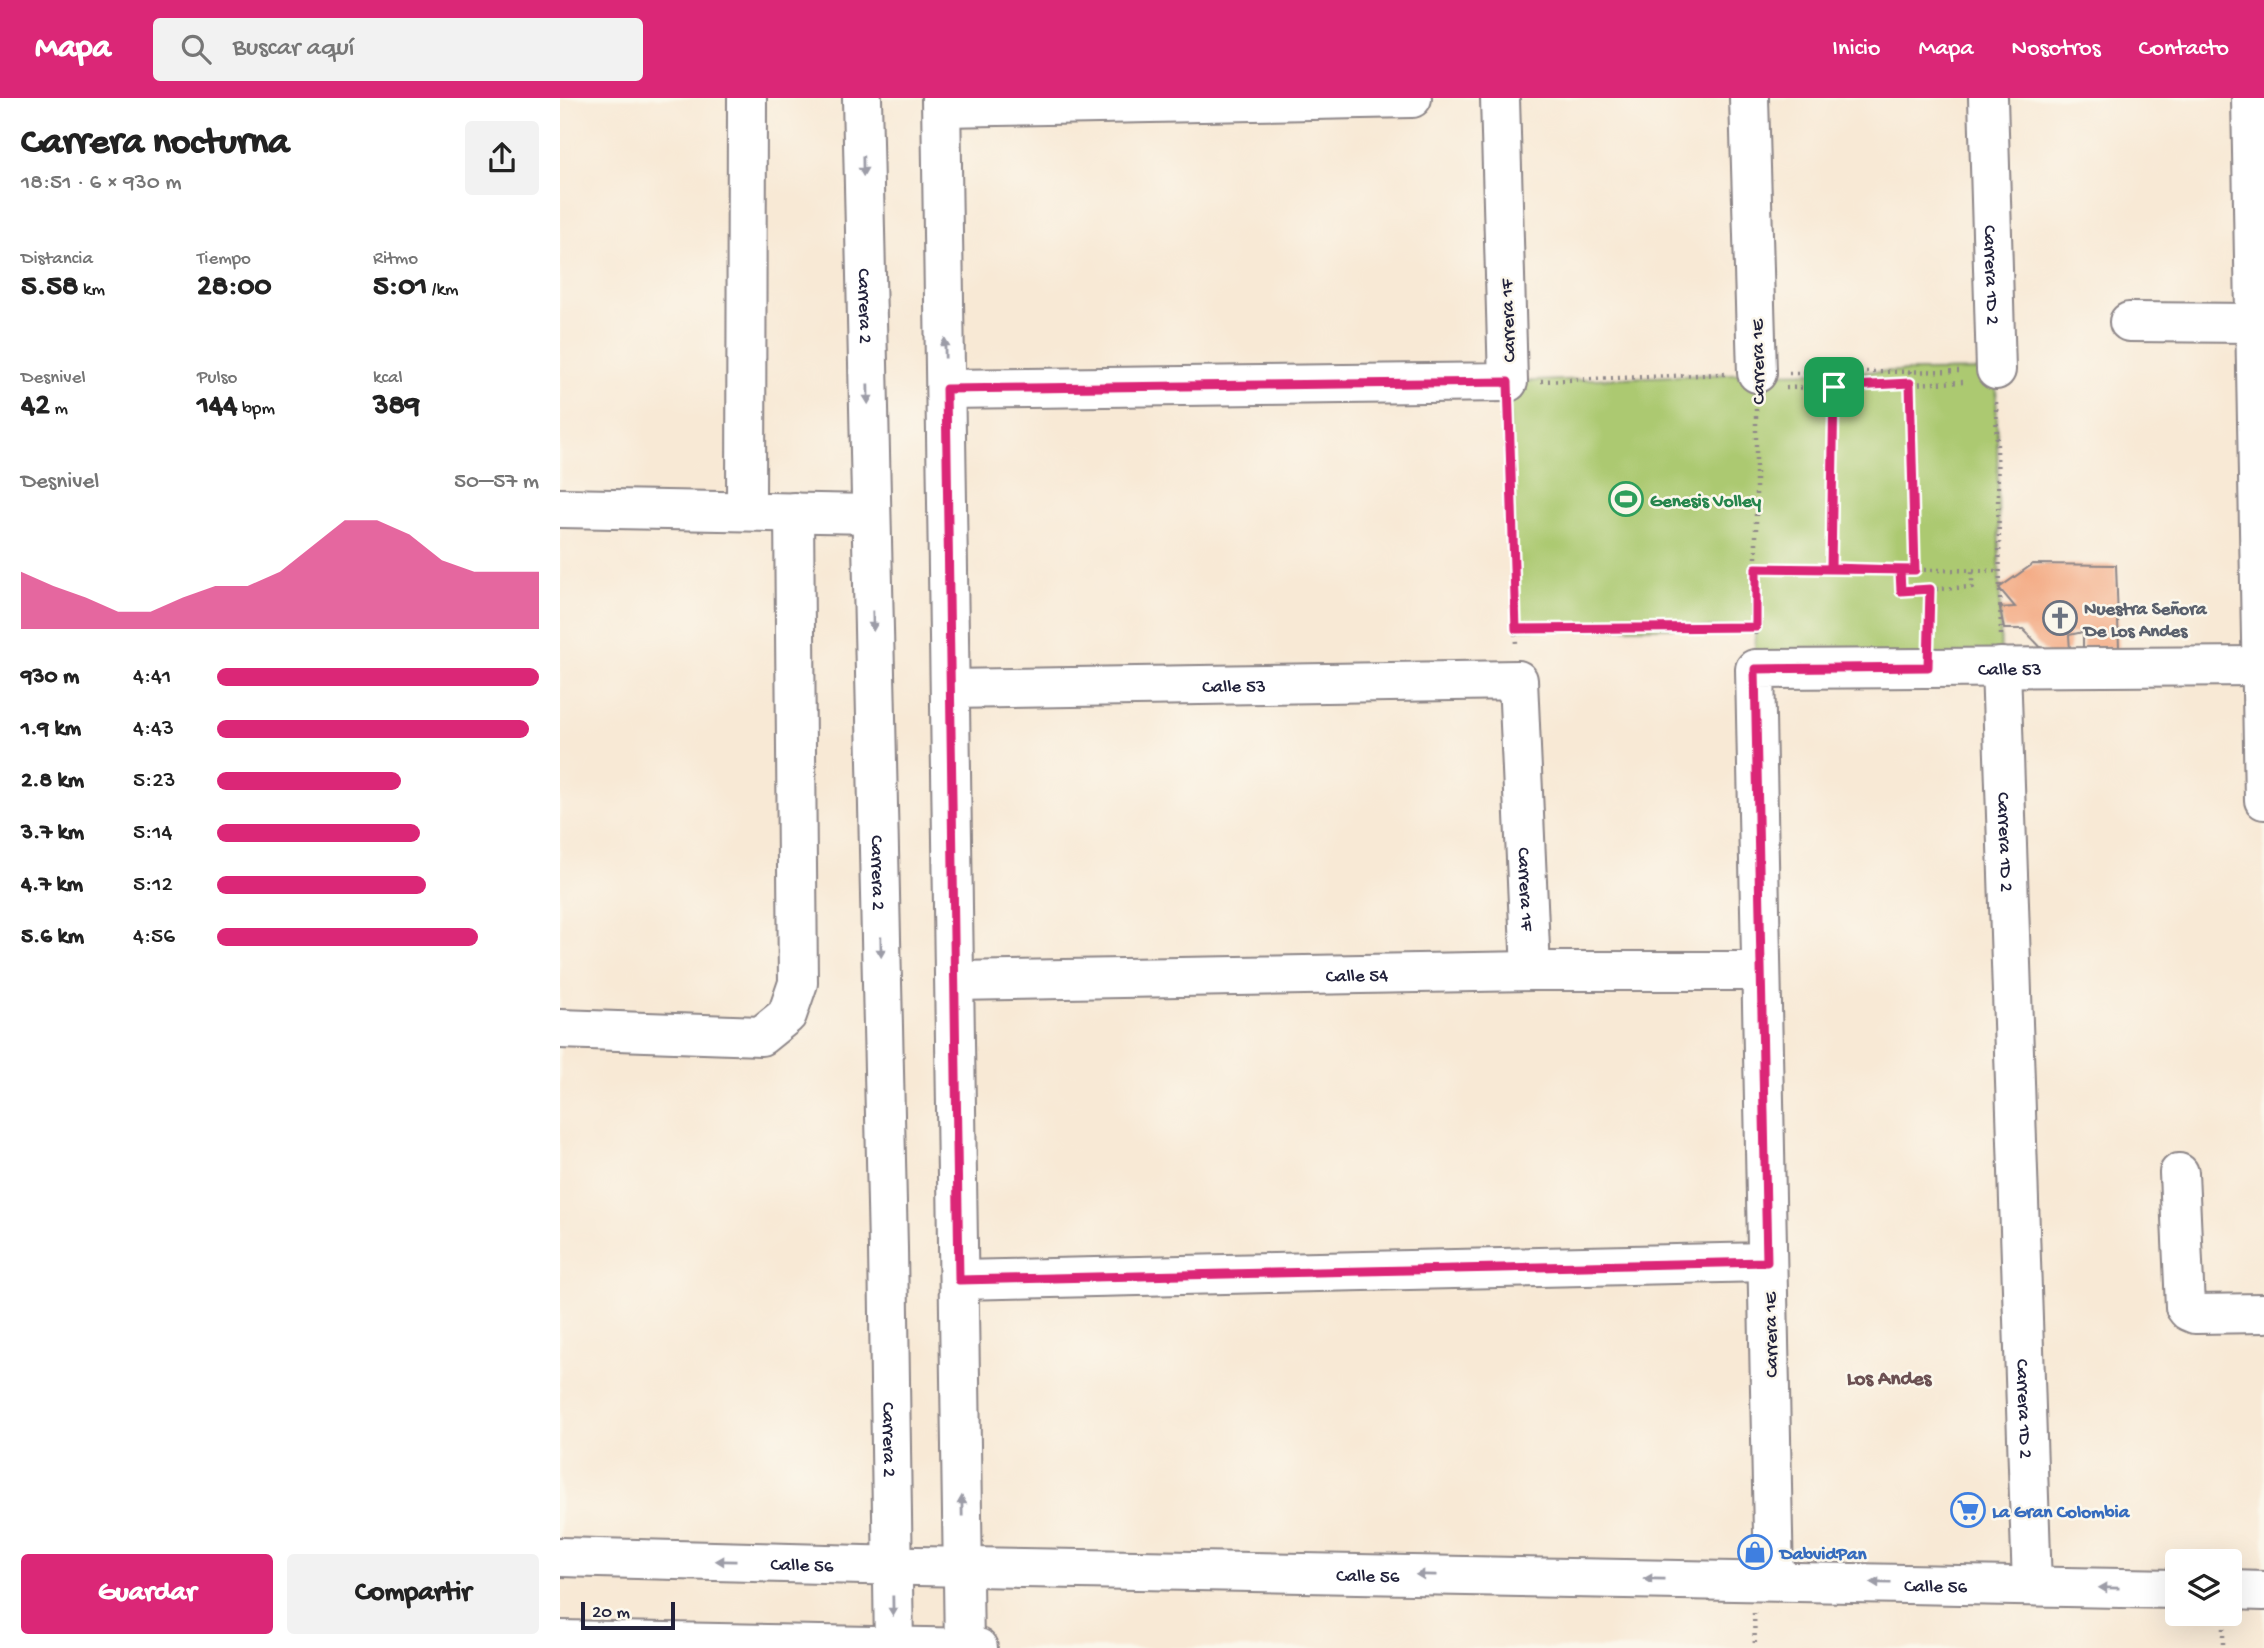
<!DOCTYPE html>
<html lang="es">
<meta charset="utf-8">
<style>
:root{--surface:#fff;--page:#f2f2f2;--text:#222;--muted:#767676;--accent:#db2777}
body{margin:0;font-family:"Gochi Hand",sans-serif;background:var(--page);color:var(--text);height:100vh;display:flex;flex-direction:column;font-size:26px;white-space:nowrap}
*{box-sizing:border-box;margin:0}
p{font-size:23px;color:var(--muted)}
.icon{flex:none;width:38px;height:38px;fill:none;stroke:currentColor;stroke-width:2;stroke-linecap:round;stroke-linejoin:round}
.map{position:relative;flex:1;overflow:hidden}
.side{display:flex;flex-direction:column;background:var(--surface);width:560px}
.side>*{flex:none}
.tools{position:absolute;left:1605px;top:1451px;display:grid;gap:14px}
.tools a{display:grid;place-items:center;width:77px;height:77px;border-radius:7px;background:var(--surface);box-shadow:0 7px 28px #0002;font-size:35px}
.scale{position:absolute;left:21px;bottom:18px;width:94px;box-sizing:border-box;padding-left:7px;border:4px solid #22223b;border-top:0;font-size:19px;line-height:24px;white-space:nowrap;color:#22223b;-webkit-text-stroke:5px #fbf7ec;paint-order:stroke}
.pin{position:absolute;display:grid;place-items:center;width:60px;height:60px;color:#fff;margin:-30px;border-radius:14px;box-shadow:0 4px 10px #0006}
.round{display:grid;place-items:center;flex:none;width:74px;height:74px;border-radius:7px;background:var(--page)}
.overview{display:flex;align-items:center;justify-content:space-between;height:119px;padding:0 21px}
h1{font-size:38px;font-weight:700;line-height:52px}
.figures{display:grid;grid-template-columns:repeat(3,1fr);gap:10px;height:119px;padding:7px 21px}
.figures div{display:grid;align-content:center}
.figures b{font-size:30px;font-weight:700}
.figures small{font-size:19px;font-weight:400}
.figures p{font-size:19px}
.chart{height:196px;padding:14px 21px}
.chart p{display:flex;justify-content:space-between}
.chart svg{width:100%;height:126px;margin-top:7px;fill:var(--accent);opacity:.7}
.action{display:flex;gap:14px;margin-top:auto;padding:14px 21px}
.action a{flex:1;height:80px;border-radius:7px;background:var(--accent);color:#fff;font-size:28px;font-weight:700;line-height:80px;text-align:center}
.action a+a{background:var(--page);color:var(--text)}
ul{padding:0 21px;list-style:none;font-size:23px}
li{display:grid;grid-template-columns:112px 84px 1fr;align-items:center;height:52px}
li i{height:18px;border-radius:9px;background:var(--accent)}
header{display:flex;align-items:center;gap:42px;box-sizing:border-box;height:98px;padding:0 35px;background:var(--accent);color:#fff}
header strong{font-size:33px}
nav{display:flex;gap:38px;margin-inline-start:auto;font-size:24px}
.search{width:490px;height:63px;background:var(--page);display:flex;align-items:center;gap:18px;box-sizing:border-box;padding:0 24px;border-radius:7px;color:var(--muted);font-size:26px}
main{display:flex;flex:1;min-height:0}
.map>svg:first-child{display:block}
.green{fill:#acc971;stroke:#677656;stroke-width:2}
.building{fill:#f3a57d}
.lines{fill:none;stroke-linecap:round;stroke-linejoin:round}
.minor-casing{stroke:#8d8688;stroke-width:42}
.path{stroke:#8d8688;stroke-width:4.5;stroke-dasharray:2 5;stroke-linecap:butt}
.minor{stroke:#fff;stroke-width:38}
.oneway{fill:#9c9ca7}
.route-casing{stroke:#fff;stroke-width:14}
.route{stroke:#db2777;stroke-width:9}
.labels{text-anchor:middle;stroke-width:5;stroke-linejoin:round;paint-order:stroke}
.street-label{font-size:19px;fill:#22223b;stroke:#fbf7ec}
.leisure-label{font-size:19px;font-weight:bold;fill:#27864d;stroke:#fbf7ec;text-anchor:start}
.worship-label{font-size:19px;font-weight:bold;fill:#5b616d;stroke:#fbf7ec;text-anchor:start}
.shop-label{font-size:19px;font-weight:bold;fill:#366cbe;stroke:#fbf7ec;text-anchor:start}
.neighbourhood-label{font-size:21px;font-weight:bold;fill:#6b5052;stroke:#fbf7ec}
</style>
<header>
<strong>Mapa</strong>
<div class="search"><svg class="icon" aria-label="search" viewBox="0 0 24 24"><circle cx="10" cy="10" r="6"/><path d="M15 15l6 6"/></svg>Buscar aquí</div>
<nav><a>Inicio</a><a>Mapa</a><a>Nosotros</a><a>Contacto</a></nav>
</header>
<main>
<section class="side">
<div class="overview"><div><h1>Carrera nocturna</h1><p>18:51 · 6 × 930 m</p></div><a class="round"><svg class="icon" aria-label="share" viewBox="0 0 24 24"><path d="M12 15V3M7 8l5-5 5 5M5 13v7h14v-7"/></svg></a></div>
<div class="figures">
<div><p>Distancia</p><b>5.58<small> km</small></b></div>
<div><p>Tiempo</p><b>28:00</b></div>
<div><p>Ritmo</p><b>5:01<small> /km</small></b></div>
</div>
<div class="figures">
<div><p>Desnivel</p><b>42<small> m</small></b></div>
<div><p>Pulso</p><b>144<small> bpm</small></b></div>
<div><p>kcal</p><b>389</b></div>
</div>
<div class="chart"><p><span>Desnivel</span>50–57 m</p>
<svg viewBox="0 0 160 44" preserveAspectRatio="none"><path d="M0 44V24L10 29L20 33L30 38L40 38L50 33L60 29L70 29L80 24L90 15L100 6L110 6L120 11L130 20L140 24L150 24L160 24V44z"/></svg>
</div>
<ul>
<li><b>930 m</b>4:41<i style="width:100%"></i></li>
<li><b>1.9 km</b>4:43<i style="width:97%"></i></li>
<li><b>2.8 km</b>5:23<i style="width:57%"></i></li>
<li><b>3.7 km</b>5:14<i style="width:63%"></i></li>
<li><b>4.7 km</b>5:12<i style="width:65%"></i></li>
<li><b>5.6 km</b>4:56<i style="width:81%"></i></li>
</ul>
<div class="action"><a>Guardar</a><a>Compartir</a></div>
</section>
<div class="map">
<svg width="1704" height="1550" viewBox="0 0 1704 1550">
<rect width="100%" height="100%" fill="#fbf7ec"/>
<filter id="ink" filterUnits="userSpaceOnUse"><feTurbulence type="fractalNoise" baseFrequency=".0143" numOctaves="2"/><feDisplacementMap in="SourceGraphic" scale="14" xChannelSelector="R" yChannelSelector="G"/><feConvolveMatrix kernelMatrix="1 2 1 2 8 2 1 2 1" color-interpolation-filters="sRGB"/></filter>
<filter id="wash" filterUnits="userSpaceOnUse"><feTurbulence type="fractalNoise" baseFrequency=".00686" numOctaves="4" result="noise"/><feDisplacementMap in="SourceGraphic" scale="28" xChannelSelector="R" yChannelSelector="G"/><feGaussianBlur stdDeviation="1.57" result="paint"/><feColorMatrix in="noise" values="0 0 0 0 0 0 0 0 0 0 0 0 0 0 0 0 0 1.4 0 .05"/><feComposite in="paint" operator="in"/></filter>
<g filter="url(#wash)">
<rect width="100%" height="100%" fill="#f8e9d5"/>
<path class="green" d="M 1436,272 L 1441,569 L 1195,571 L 1195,529 L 956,531 L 948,284 L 1197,275 Z"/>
<g id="blocks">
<path class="building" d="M 1473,466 L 1556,467 L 1559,550 L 1523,550 L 1523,534 L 1509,537 L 1510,552 L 1491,560 L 1463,531 L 1444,531 L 1440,510 L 1455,509 L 1439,490 Z"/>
</g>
</g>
<g filter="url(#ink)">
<use href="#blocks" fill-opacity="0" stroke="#8d8688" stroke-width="2"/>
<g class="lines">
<g class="minor-casing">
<g id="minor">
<path id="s1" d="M 302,0 L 328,1150 L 334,1550"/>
<path d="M 381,0 L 404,1550"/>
<path d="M 1189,0 L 1197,275"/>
<path id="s2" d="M 1428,0 L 1436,272"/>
<path d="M 1691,0 L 1704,702"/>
<path d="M 382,9 L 852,0"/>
<path d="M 1569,224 L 1695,225"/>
<path d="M 386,291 L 948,284 L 940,0"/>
<path d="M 0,410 L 311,416"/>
<path d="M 186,413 L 187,0"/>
<path id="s3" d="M 1441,569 L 1472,1488"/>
<path id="s4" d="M 390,591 L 958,582 L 971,873"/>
<path id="s5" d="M 395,883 L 971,873 L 1201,873"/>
<path d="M 0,931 L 201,938 L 227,917 L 238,885 L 234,414"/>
<path d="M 1619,1075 L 1625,1209 L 1628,1213 L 1635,1216 L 1704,1215"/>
<path d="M 399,1182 L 1207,1164"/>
<path id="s6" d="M 0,1459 L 303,1467 L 1617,1491"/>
<path id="s7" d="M 1214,1483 L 1195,571 L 1704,568"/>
<path d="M 1670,1492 L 1704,1493"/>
<path d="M 0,1542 L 418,1550"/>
</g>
</g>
<path class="path" d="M 1350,273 L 1355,472
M 1229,275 L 1403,273
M 981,283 L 1165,276
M 1226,290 L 1406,284
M 1436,304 L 1441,537
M 949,319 L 956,548
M 1196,469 L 1439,473
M 1271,470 L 1274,274
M 1340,472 L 1341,493 L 1412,489 L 1412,473
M 956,531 L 1196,529
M 1369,536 L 1370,491
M 1196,537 L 1196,307
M 1194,1515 L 1195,1550
M 1663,1523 L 1663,1550"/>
<use href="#minor" class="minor"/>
</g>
<defs><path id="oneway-solid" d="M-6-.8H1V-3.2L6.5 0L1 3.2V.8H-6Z" transform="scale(1.75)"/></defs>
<g class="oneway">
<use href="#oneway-solid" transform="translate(303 68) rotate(89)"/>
<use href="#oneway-solid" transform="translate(385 250) rotate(-91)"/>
<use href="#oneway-solid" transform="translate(308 296) rotate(89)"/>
<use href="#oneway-solid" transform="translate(313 523) rotate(89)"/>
<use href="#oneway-solid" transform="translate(321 849) rotate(89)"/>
<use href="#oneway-solid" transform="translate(402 1408) rotate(-91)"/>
<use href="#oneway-solid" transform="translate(166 1463) rotate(-179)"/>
<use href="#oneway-solid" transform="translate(866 1477) rotate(-179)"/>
<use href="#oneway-solid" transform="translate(1094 1481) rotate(-179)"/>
<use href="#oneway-solid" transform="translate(1321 1485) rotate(-179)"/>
<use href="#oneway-solid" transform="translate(1549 1490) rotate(-179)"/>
<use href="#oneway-solid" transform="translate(333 1508) rotate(89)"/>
</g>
</g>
<g class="lines" filter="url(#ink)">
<g class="route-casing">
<path id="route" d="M 1274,289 L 1271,470 L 1340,472 L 1341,493 L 1370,491 L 1368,569 L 1195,571 L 1207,1164 L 399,1182 L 386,291 L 948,284 L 956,531 L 1196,529 L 1196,470 L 1355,472 L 1350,285 L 1274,289"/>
</g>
<use href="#route" class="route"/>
</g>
<defs>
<g id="stadium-ring" transform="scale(1.75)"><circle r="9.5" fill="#fbf7ec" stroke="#2e9e5b" stroke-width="1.5"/><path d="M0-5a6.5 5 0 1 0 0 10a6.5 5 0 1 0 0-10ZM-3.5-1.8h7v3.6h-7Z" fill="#2e9e5b"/></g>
<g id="church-ring" transform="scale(1.75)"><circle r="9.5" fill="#fbf7ec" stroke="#6b7280" stroke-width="1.5"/><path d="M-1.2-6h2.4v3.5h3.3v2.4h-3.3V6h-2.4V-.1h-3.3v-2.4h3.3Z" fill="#6b7280"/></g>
<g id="supermarket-ring" transform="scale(1.75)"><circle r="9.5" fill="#fbf7ec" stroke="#3f7fe0" stroke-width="1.5"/><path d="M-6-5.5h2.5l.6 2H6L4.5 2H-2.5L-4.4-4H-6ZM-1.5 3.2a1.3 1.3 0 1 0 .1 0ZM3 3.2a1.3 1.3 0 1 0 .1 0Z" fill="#3f7fe0"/></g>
<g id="shop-ring" transform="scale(1.75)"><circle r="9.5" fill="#fbf7ec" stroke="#3f7fe0" stroke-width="1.5"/><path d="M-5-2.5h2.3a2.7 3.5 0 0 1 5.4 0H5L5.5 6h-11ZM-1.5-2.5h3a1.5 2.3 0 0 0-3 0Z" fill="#3f7fe0"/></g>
</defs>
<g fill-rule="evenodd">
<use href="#stadium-ring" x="1066" y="401"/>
<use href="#church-ring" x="1500" y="520"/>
<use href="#supermarket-ring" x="1408" y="1412"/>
<use href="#shop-ring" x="1195" y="1454"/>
</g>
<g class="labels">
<g class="street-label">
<text dy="7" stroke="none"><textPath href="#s2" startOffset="177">Carrera 1D 2</textPath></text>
<text dy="7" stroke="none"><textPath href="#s1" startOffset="208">Carrera 2</textPath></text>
<text transform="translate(946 223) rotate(-92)" y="7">Carrera 1F</text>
<text transform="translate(1196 264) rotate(-91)" y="7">Carrera 1E</text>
<text dy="7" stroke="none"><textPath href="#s7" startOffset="1167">Calle 53</textPath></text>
<text dy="7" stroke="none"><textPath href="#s4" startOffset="284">Calle 53</textPath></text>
<text dy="7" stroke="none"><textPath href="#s3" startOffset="175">Carrera 1D 2</textPath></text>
<text dy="7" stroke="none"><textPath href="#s1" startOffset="775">Carrera 2</textPath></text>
<text dy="7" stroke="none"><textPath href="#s4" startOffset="777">Carrera 1F</textPath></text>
<text dy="7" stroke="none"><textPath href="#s5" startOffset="402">Calle 54</textPath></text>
<text transform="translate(1209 1237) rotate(-91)" y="7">Carrera 1E</text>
<text dy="7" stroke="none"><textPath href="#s3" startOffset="742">Carrera 1D 2</textPath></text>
<text dy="7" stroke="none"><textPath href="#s1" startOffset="1342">Carrera 2</textPath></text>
<text dy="7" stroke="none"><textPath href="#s6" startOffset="242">Calle 56</textPath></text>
<text dy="7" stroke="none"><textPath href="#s6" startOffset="808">Calle 56</textPath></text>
<text dy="7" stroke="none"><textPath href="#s6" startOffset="1376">Calle 56</textPath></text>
</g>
<g class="leisure-label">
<text x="1090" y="408">Genesis Volley</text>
</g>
<g class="worship-label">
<text x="1524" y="516">Nuestra Señora<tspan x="1524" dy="22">De Los Andes</tspan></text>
</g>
<g class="shop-label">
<text x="1432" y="1419">La Gran Colombia</text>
<text x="1220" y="1461">DabvidPan</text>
</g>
<g class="neighbourhood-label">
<text x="1329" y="1286">Los Andes</text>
</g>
</g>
</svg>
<div class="tools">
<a><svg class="icon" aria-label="layers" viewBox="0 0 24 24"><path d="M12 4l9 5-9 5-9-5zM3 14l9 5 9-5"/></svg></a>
</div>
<div class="scale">20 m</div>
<div class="pin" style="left:1274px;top:289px;background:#1e9e55"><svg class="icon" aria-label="arrive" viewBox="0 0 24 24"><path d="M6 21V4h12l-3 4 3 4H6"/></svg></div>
</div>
</main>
